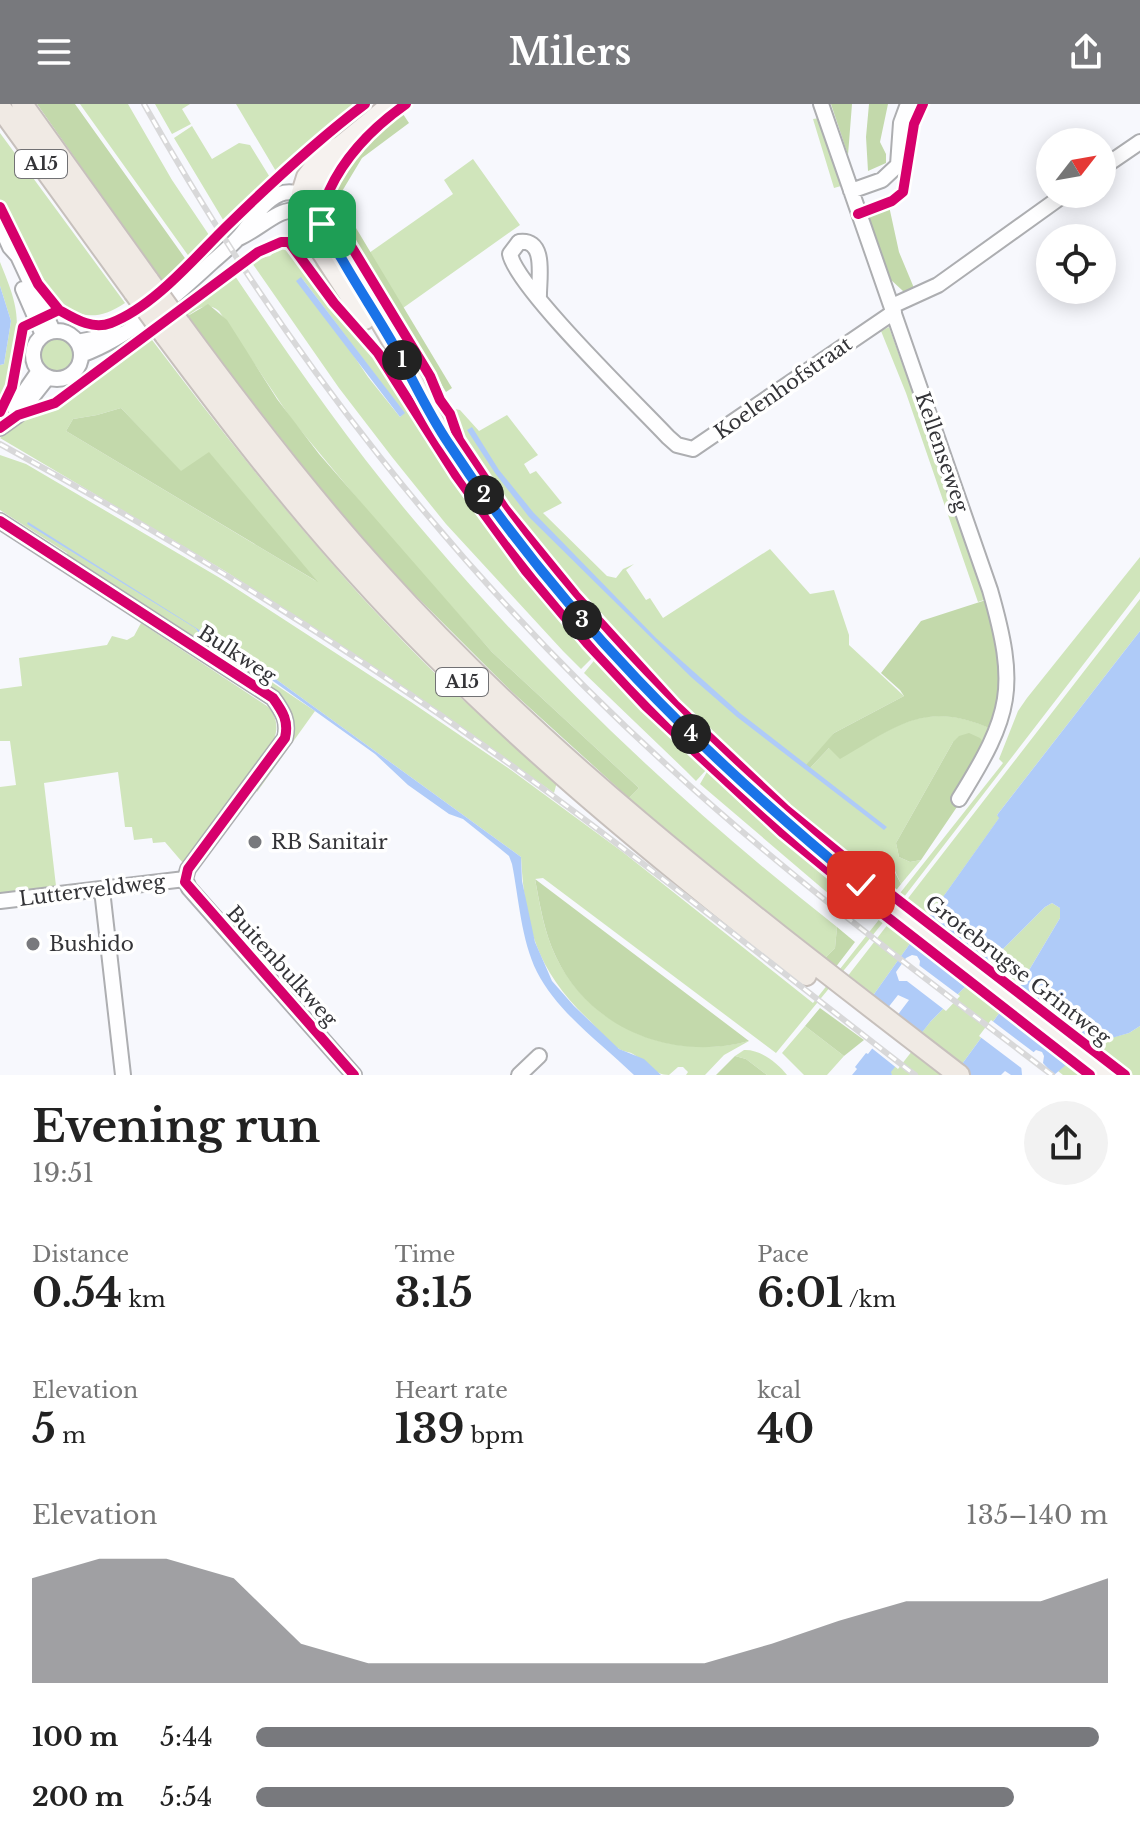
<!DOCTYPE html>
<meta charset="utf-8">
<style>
:root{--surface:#fff;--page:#f2f2f2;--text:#222;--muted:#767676;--accent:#78797d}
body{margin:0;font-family:"Libre Baskerville",serif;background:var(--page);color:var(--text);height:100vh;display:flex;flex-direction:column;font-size:30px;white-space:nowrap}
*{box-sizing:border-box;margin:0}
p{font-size:26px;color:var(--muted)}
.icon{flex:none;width:44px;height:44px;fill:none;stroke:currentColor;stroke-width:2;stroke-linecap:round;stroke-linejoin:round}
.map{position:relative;height:971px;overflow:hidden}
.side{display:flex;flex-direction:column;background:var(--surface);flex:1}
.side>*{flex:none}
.needle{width:52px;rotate:59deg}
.tools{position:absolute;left:1036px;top:24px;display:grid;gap:16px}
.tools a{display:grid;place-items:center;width:80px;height:80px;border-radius:50%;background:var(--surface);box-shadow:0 4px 20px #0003;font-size:40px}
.pin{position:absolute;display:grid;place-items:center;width:68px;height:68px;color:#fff;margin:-34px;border-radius:16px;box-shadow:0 4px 12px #0006}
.km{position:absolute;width:40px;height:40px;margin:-20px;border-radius:50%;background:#222;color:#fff;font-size:22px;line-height:40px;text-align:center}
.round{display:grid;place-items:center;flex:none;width:84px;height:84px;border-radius:42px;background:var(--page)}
.head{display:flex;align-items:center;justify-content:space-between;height:136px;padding:0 32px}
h1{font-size:44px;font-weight:800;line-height:60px}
.metrics{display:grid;grid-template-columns:repeat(3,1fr);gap:12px;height:136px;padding:8px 32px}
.metrics div{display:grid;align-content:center}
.metrics b{font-size:40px;font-weight:800}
.metrics small{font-size:22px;font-weight:400}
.metrics p{font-size:22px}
.chart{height:224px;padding:16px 32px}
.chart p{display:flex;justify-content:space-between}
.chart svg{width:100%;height:144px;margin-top:8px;fill:var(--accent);opacity:.7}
ul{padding:0 32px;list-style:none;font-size:26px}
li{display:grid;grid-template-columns:128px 96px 1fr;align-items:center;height:60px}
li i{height:20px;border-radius:10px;background:var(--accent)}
header{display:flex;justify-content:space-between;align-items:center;height:104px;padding:0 32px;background:var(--accent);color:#fff;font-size:36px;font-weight:800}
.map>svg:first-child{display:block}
.green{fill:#d0e5bb;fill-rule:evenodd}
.forest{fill:#c3d9ab}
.water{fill:#afcbf8;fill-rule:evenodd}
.pier{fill:#f7f8fd}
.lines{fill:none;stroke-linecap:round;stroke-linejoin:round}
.minor-casing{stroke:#adaeb1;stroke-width:18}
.major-casing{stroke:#c7c0bc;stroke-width:22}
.highway-casing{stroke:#c7c0bc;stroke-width:24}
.minor{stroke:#fefeff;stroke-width:14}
.major{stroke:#f6f2ef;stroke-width:18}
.highway{stroke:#f0eae4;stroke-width:20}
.rail-casing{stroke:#d8d8d9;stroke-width:6}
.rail{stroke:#fff;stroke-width:3;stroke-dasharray:9;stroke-linecap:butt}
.highway-bridge-casing{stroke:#c7c0bc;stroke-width:24;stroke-linecap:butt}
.highway-bridge{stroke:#f0eae4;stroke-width:20}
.cycleway-casing{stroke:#fff;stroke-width:15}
.cycleway{stroke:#d6006c;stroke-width:10}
.route-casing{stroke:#fff;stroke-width:16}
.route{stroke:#1a73e8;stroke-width:10}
.poi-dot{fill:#78797d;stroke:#fff;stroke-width:3}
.labels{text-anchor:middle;stroke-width:7;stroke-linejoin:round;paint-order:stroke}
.shield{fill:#fff;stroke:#717174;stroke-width:2}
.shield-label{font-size:18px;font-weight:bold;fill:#343438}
.street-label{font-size:20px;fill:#343438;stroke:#fff}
.poi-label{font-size:20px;fill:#343438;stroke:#fff;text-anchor:start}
</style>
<header><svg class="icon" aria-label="menu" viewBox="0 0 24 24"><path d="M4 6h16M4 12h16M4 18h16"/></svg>Milers<svg class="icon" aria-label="share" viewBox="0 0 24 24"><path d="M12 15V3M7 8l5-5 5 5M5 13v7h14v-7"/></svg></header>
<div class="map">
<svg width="1140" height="971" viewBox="0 0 1140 971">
<rect width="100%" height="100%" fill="#f7f8fd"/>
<path class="green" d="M 80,0 L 128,0 L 172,76 L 211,134 L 190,154 Z
M 155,0 L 190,0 L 182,5 L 191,20 L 172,30 Z
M 236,0 L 357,0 L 277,69 Z
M 820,14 L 841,82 L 834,84 L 813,15 Z
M 192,22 L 212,55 L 239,39 L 250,41 L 271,75 L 225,119 L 174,34 Z
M 0,29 L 125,199 C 68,238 44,176 21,134 C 15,123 2,108 0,97 C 0,76 0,50 0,29 Z
M 473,55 L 520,121 L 403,204 L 369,149 L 453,90 L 444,76 Z
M 279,144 L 291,148 L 320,163 L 337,191 L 358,213 L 415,299 L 420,306 L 413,311 L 418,314 C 465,402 530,477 595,551 L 581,565 L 563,547 L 446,420 L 392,353 L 339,284 L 250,156 L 270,152 ZM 301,173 L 404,309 L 400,313 L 368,273 Z
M 0,158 C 17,200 21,212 13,257 C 10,271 8,282 0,293 L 0,261 L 4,260 L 11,217 L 0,182 Z
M 233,169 C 295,261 358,352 431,436 C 553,579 689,707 837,823 L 835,844 L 824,855 L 760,806 L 629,694 L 639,684 L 492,548 L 386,429 L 292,316 L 219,207 C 206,197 198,205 186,213 L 182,207 Z
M 889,223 L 987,495 L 978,498 L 906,289 L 881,227 Z
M 149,232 C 242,354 337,475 448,582 C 483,615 520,646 557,678 L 554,689 L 374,563 L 225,467 L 0,334 L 21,316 L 61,297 ZM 121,304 L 181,368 L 209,349 L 316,477 L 66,327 L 73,315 L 97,311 Z
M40 251a17 17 0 1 1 34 0a17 17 0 1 1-34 0Z
M 455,305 L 460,306 L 479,327 L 507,311 L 538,351 L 524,360 L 530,370 L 536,367 L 562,399 L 543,409 L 607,472 L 616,474 L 623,465 L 634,460 L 626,466 L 646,496 L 650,494 L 663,514 L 770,445 L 810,490 L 834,486 L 849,531 L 849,541 L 904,592 L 834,629 L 810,664 L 830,643 L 840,654 C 899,621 925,595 994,626 L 986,642 L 953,638 L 896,739 L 899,753 L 910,758 L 921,756 L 901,780 L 895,767 L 887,759 L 883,762 L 878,777 L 868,771 C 743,666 625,555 525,426 C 497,390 463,352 452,308 Z
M 0,351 L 26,360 L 220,474 L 411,598 L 511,666 L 624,749 L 813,899 L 1003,659 L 999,655 L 1018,607 L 1027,594 L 1140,453 L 1140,487 L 904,793 L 776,949 L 543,774 L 535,775 C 540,802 544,828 556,853 C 591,925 673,957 749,937 L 724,951 L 705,971 L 686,971 L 688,968 L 683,963 L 678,963 L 669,971 C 653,971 646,957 633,950 C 630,948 625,948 621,946 C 610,941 599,926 590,917 C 537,867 525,824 521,753 L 266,568 L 26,419 L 195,524 L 200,530 L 315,607 L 257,688 L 256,684 C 281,645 316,617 266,581 L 68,455 L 67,449 L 0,406 Z
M 1140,495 L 1140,527 L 997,711 L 1000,713 L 872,893 L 847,873 Z
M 141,519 L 267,602 C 276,610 279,623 274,635 L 183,759 L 165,738 L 153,739 L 152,734 L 134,736 L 132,723 L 125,723 L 118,668 L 44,679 L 56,782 L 0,789 L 0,683 L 16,681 L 10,637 L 0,637 L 0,585 L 22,582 L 19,554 L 107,541 L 112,532 L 127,536 L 134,532 Z
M 597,553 L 666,626 L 707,665 L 696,677 L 686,667 L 584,569 Z
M 708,666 L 854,790 L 859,796 L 850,808 L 700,680 Z
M 1052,799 L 1060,804 L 1060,814 L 1022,878 L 954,971 L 892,971 L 890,968 L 931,917 L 1045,803 Z
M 805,922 L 844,952 L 827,971 L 804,971 L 782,949 Z
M 1140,922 L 1140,971 L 1063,971 L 1058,967 L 1091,939 L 1129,929 Z
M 744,946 C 760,945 778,959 787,971 L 767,971 L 746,955 L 735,952 Z"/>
<path class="forest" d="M 37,0 L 75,0 L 187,157 L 163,179 Z
M 831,0 L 852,0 L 848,51 Z
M 869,0 L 888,0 L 880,38 L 886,50 L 886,59 L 868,67 L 866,33 Z
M 401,7 L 409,19 L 362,54 L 338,94 L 452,284 L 446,288 L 333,102 C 336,62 369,28 401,7 Z
M 889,102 L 899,148 L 914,184 L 910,187 L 903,187 L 890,175 L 866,111 Z
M 208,200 L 227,216 L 277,295 L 319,350 L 492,548 L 639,684 L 629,694 L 510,586 L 397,473 L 328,394 L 186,213 Z
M 121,304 L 181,367 L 209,348 L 318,478 L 66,327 L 73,315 L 97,311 Z
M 989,495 L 1006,578 L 994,626 C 925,595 899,621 840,655 L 829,644 L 810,664 L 806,661 L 834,629 L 904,592 L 900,586 L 881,569 L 921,517 Z
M 969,629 L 980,634 L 986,642 L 984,663 L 921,756 L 910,758 L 899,753 L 896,739 L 953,638 L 959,632 Z
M 887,759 L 891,761 L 901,780 L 894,789 L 878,777 L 883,762 Z
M 535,775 L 749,937 C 673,958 590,925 556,853 C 544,828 540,801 535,775 Z
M 837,823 L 855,838 L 835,864 L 824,855 L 835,844 Z
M 820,904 L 864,936 L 844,952 L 805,922 Z
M 735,952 L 746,955 L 767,971 L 716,971 Z"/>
<path class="water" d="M 301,173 L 405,309 L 400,313 L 296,177 Z
M 0,182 L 11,217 L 4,260 L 0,261 Z
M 472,323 L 499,366 L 533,408 L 656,534 L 740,609 L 887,723 L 884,726 L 737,613 L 691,573 L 529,413 L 495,369 L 467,326 Z
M 28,418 L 266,568 L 521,753 L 522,777 L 535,838 L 552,877 L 574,902 L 619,945 L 644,955 L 661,971 L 634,971 C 602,940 558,909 537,868 C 521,835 519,795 512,760 L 509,752 L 498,743 L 463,715 L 449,710 L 408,681 L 375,650 L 266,572 L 200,530 L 195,524 L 27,420 Z
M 1140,527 L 1140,922 L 1129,929 L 1091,940 L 1054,971 L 1043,959 L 1044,952 L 1042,948 L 1036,946 L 1021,960 L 1022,971 L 1011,971 L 1005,967 L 1001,971 L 954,971 L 1022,878 L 1060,814 L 1060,804 L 1052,799 L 1045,803 L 931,917 L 891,968 L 892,971 L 852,971 L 857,965 L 855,963 L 866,949 L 868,950 L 909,896 L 898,891 L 887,905 L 872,893 L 999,714 L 997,711 ZM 912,851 L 917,852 L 920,857 L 919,864 L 908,877 L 899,877 L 896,868 L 906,854 Z"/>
<path class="pier" d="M 923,812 L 989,863 L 970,882 L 908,834 Z
M 916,859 L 960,892 L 946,907 L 903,874 Z
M 1014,882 L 1093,943 L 1072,961 L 999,905 Z
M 894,910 L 923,933 L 898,965 L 869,942 Z
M 991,916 L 1036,950 L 1024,966 L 979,932 Z"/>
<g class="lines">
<g class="minor-casing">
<path id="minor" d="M 821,0 L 990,486 C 1018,584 1012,610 959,695
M 1102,64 L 1140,38
M 851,87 L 882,76 L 898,61 L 901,19 L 908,0
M 0,121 L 10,143 L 18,152 L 53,227
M 239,134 C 254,127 265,117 279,110 C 289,105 300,106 310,101
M 23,185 L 43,231
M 539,195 C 538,177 548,134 519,138 L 510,150 C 516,183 639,302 668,333 L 677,341 L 693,345 L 894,208
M 892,202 L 938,181 L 1065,90
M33 251a24 24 0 1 1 48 0a24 24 0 1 1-48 0Z
M 77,238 L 119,230
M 81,251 C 130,233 172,195 211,159 C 220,151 230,143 238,134 C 251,120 261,98 280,90 C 289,86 301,89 310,94
M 14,303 L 39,267
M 0,324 L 18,311 L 48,273
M 0,417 L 273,594 C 283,608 289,617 285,634 L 188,765 L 185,775
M 185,775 L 189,784 L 354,971
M 102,786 L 123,971
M 0,797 L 185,775
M 519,971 L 539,952"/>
</g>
<g class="major-casing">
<path id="major" d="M 341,41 C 322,69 312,93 324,126 C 349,167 375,208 399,250 C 416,280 429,311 448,340 C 473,378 501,416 529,453 C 688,660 902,813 1107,971
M 365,216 L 308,128 L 301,106 L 301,89 L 306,73 L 321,53 L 341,41 L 391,0"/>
</g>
<g class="highway-casing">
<path id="highway" d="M 22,0 L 149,177
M 0,3 L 134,188
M 180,220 C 243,306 308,391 380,470 C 551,660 757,815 959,971
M 165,231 C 227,314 289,395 359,472 C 493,621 649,747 806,871"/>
</g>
<use href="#minor" class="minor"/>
<use href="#major" class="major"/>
<use href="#highway" class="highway"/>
<g class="rail-casing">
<path id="rail" d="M 144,0 C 282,247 460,473 669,663 C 790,774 922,872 1052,971
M 0,340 C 172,434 338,537 497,651 C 639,753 776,864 915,971"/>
</g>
<use href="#rail" class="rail"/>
<g class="highway-bridge-casing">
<path id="highway-bridge" d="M 149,177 L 180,220
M 134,188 L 165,231"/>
</g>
<use href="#highway-bridge" class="highway-bridge"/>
<g class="cycleway-casing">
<path id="cycleway" d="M 329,87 L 330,105 L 334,114 L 430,272 L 440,296 L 450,310 L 459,336 L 505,405 L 575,491 L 676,602 L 786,706 L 867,772 L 1125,971
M 329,87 C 345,52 375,22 406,0
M 0,103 L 38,180 L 59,206
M 858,110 L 892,97 L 903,88 L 914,20 L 923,0
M 0,308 L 12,283 L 23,223 L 59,206 C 75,215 92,226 111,219 C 155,202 195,153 228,121 C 272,78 316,37 365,0
M 0,324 L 18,311 L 55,299 L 258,148 L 281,138 L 289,138 L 334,199 L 378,249 L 456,371 L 526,467 L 587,539 L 646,602 L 783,729 L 855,788 L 1090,971
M 0,417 L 273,594 C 283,608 289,617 285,634 L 188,765 L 185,778 L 354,971"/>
</g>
<use href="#cycleway" class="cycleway"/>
</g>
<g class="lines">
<g class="route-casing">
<path id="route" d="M 322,120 C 327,133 336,145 343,157 C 359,185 377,212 393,240 C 412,273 427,308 449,340 C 560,510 704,652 861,781"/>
</g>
<use href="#route" class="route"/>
</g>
<g class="poi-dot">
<circle cx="255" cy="738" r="8"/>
<circle cx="33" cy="840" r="8"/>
</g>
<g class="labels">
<g class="shield">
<rect x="15" y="46" width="52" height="28" rx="6"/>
<rect x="436" y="564" width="52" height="28" rx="6"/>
</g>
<g class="shield-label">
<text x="41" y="66">A15</text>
<text x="462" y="584">A15</text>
</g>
<g class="street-label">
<text transform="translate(783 284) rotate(-35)" y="7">Koelenhofstraat</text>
<text transform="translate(942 348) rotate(71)" y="7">Kellenseweg</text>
<text transform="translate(237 550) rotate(33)" y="7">Bulkweg</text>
<text transform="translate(92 786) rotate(-7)" y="7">Lutterveldweg</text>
<text transform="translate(282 862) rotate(48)" y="7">Buitenbulkweg</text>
<text transform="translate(1018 866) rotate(38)" y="7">Grotebrugse Grintweg</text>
</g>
<g class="poi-label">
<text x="271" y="745">RB Sanitair</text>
<text x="49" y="847">Bushido</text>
</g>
</g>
</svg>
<div class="tools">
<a><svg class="needle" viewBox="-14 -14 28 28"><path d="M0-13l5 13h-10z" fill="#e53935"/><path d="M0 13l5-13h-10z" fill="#767676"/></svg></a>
<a><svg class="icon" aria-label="locate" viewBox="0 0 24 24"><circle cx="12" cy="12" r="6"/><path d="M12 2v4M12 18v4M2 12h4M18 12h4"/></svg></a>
</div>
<div class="pin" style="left:322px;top:120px;background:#1e9e55"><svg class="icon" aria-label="arrive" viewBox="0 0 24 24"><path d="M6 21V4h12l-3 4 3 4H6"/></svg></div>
<div class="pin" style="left:861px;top:781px;background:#d93025"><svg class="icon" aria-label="check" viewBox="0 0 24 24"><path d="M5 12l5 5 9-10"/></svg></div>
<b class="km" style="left:402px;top:256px">1</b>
<b class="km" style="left:484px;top:391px">2</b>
<b class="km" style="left:582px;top:516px">3</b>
<b class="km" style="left:691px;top:630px">4</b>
</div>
<section class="side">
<div class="head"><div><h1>Evening run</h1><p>19:51</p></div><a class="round"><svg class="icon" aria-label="share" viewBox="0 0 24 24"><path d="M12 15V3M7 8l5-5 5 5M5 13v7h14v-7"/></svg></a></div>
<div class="metrics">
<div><p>Distance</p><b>0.54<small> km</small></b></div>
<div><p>Time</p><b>3:15</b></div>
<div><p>Pace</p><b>6:01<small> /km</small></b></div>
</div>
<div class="metrics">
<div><p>Elevation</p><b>5<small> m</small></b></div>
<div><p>Heart rate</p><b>139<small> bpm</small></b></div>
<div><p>kcal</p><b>40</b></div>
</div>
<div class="chart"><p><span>Elevation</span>135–140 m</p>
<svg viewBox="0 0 160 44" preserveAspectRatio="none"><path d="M0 44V12L10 6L20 6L30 12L40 32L50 38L60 38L70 38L80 38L90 38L100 38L110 32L120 25L130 19L140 19L150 19L160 12V44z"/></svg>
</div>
<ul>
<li><b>100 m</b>5:44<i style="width:99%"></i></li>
<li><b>200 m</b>5:54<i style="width:89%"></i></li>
</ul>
</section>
